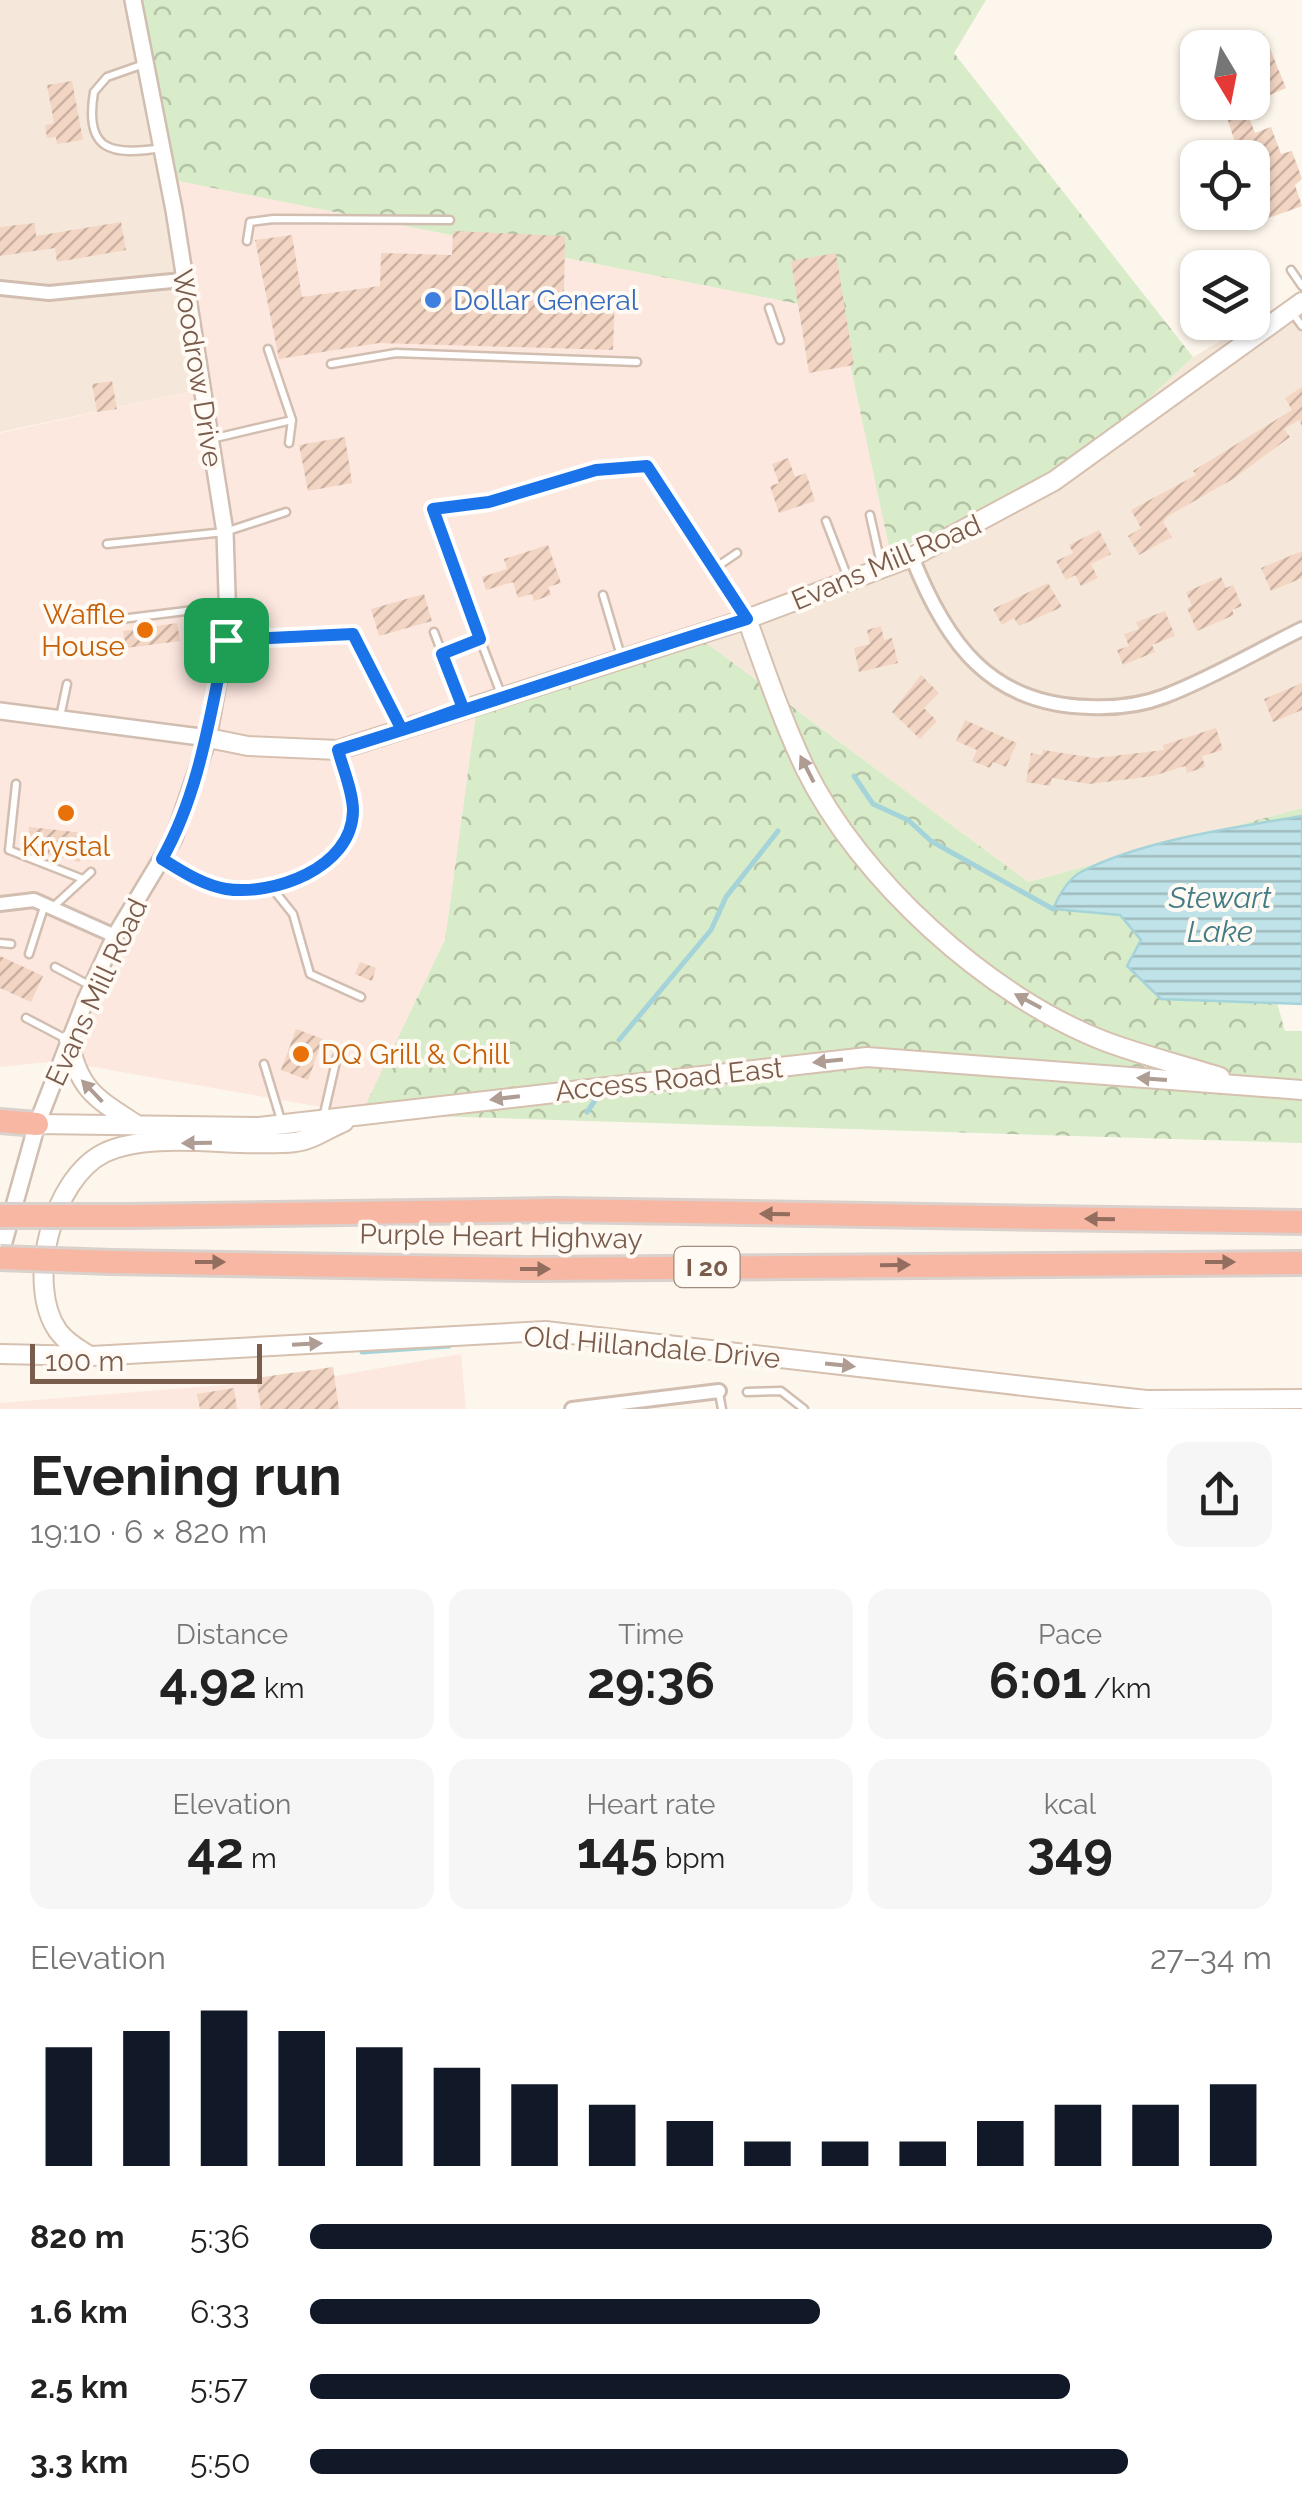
<!DOCTYPE html>
<meta charset="utf-8">
<style>
:root{--surface:#fff;--page:#f6f6f6;--text:#222;--muted:#767676;--accent:#111827}
body{margin:0;font-family:Raleway,sans-serif;background:var(--page);color:var(--text);height:100vh;display:flex;flex-direction:column;font-size:38px;white-space:nowrap}
*{box-sizing:border-box;margin:0}
p{font-size:32px;color:var(--muted)}
.icon{flex:none;width:55px;height:55px;fill:none;stroke:currentColor;stroke-width:2;stroke-linecap:round;stroke-linejoin:round}
.map{position:relative;height:1409px;overflow:hidden}
.sheet{display:flex;flex-direction:column;background:var(--surface);flex:1}
.sheet>*{flex:none}
.needle{width:65px;rotate:170deg}
.controls{position:absolute;left:1180px;top:30px;display:grid;gap:20px}
.controls a{display:grid;place-items:center;width:90px;height:90px;border-radius:20px;background:var(--surface);box-shadow:0 2px 8px #0004;font-size:50px}
.scale{position:absolute;left:30px;bottom:25px;width:232px;box-sizing:border-box;padding-left:10px;border:5px solid #7a5c4d;border-top:0;font-size:28px;line-height:35px;white-space:nowrap;color:#7a5c4d;-webkit-text-stroke:8px #fffaf3;paint-order:stroke}
.pin{position:absolute;display:grid;place-items:center;width:85px;height:85px;color:#fff;margin:-42px;border-radius:20px;box-shadow:0 5px 15px #0006}
.round{display:grid;place-items:center;flex:none;width:105px;height:105px;border-radius:20px;background:var(--page)}
.summary{display:flex;align-items:center;justify-content:space-between;height:170px;padding:0 30px}
h1{font-size:55px;font-weight:700;line-height:75px}
.figures{display:grid;grid-template-columns:repeat(3,1fr);gap:15px;height:170px;padding:10px 30px}
.figures div{display:grid;align-content:center;border-radius:20px;background:var(--page);text-align:center}
.figures b{font-size:50px;font-weight:700}
.figures small{font-size:28px;font-weight:400}
.figures p{font-size:28px}
.chart{height:280px;padding:20px 30px}
.chart p{display:flex;justify-content:space-between}
.chart svg{width:100%;height:180px;margin-top:10px;stroke:var(--accent);stroke-width:6}
ul{padding:0 30px;list-style:none;font-size:32px}
li{display:grid;grid-template-columns:160px 120px 1fr;align-items:center;height:75px}
li i{height:25px;border-radius:12px;background:var(--accent)}
.map>svg:first-child{display:block}
.residential{fill:#f5e8da}
.commercial{fill:#fde8e0}
.forest{fill:url(#forest-crowns)}
.water{fill:url(#water-rules);stroke:#a5d3da;stroke-width:2.5}
.lines{fill:none;stroke-linecap:round;stroke-linejoin:round}
.stream{stroke:#a5d3da;stroke-width:5}
.building{fill:url(#building-hatch)}
.service-casing{stroke:#d1beb0;stroke-width:11}
.minor-casing{stroke:#d1beb0;stroke-width:18}
.tertiary-casing{stroke:#d1beb0;stroke-width:20}
.secondary-casing{stroke:#d6c0b0;stroke-width:22}
.motorway-casing{stroke:#dad1cd;stroke-width:28}
.service{stroke:#fff;stroke-width:6}
.minor{stroke:#fff;stroke-width:12}
.tertiary{stroke:#fff;stroke-width:15}
.secondary{stroke:#fff;stroke-width:18}
.motorway{stroke:#f7b7a3;stroke-width:22}
.motorway-bridge-casing{stroke:#dad1cd;stroke-width:28;stroke-linecap:butt}
.motorway-bridge{stroke:#f7b7a3;stroke-width:22}
.oneway{fill:#af9d94}
.oneway2{fill:#936e5e}
.route-casing{stroke:#fff;stroke-width:20}
.route{stroke:#1a73e8;stroke-width:12}
.shop-dot{fill:#3f7fe0;stroke:#fffaf3;stroke-width:4}
.food-dot{fill:#e8710a;stroke:#fffaf3;stroke-width:4}
.labels{text-anchor:middle;stroke-width:8;stroke-linejoin:round;paint-order:stroke}
.shield{fill:#fffaf3;stroke:#a28b7f;stroke-width:2.5}
.shield-label{font-size:25px;font-weight:bold;fill:#7a5c4d}
.shop-label{font-size:28px;fill:#366cbe;stroke:#fffaf3;text-anchor:start}
.street-label{font-size:28px;fill:#7a5c4d;stroke:#fffaf3}
.food-label{font-size:28px;fill:#c56008;stroke:#fffaf3;text-anchor:end}
.water-label{font-size:30px;font-style:italic;fill:#437c86;stroke:#fffaf3}
</style>
<div class="map">
<svg width="1302" height="1409" viewBox="0 0 1302 1409">
<defs>
<pattern id="forest-crowns" width="20" height="18" patternUnits="userSpaceOnUse" patternTransform="scale(2.5)"><rect width="20" height="18" fill="#d8ecc9"/><path d="M2 6a3 3 0 1 1 6 0M12 15a3 3 0 1 1 6 0" fill="none" stroke="#b4c2a5"/></pattern>
<pattern id="water-rules" width="6" height="5" patternUnits="userSpaceOnUse" patternTransform="scale(2.5)"><rect width="6" height="5" fill="#bfe3e8"/><path d="M0 2.5h6" fill="none" stroke="#a0bbbe"/></pattern>
<pattern id="building-hatch" width="6" height="6" patternUnits="userSpaceOnUse" patternTransform="scale(2.5)"><rect width="6" height="6" fill="#f3d5c3"/><path d="M-1 1l2-2M0 6l6-6M5 7l2-2" fill="none" stroke="#cab0a1"/></pattern>
</defs>
<rect width="100%" height="100%" fill="#fdf6ec"/>
<path class="residential" d="M 0,0 L 138,0 L 178,181 L 191,302 L 188,392 L 0,432 Z
M 1302,293 L 1302,808 L 1028,882 L 701,639 L 997,506 L 1101,444 L 1193,357 Z"/>
<path class="commercial" d="M 178,181 L 839,312 L 890,552 L 701,639 L 476,713 L 445,940 L 361,1114 L 59,1061 L 0,1067 L 0,433 L 188,392 L 191,302 Z
M 461,1354 L 466,1409 L 0,1409 L 0,1403 L 335,1376 Z"/>
<path class="forest" d="M 138,0 L 986,0 L 954,53 L 1193,357 L 1101,444 L 997,506 L 890,552 L 839,312 L 178,181 Z
M 701,639 L 1028,882 L 1302,808 L 1302,949 L 1264,957 L 1285,1031 L 1302,1031 L 1302,1143 L 361,1114 L 445,940 L 476,713 Z"/>
<path class="water" d="M 1302,816 L 1302,1004 L 1161,999 L 1127,966 L 1141,940 L 1120,915 L 1053,909 C 1059,895 1067,880 1081,872 C 1143,840 1233,828 1302,816 Z"/>
<g class="lines">
<path class="stream" d="M 854,776 L 873,804 L 908,820 L 931,841 L 1053,909
M 619,1040 L 711,930 L 726,897 L 778,831
M 587,1112 L 598,1096
M 362,1352 L 449,1346"/>
</g>
<path class="building" d="M 1264,34 L 1286,88 L 1268,96 L 1266,90 L 1252,95 L 1252,39 Z
M 72,81 L 83,140 L 57,144 L 56,137 L 47,138 L 45,125 L 54,123 L 47,85 Z
M 1222,102 L 1243,102 L 1255,133 L 1271,127 L 1281,154 L 1292,151 L 1302,179 L 1295,185 L 1302,206 L 1263,220 L 1252,192 L 1252,158 L 1240,158 Z
M 121,222 L 126,250 L 57,262 L 55,248 L 0,256 L 0,227 L 35,223 L 36,236 Z
M 453,231 L 565,236 L 564,293 L 615,294 L 613,350 L 379,343 L 279,359 L 255,240 L 292,235 L 302,297 L 380,286 L 381,253 L 452,255 Z
M 836,253 L 854,365 L 809,373 L 791,261 Z
M 112,381 L 117,409 L 97,412 L 92,384 Z
M 1302,387 L 1302,426 L 1299,420 L 1284,429 L 1290,437 L 1233,479 L 1168,516 L 1163,522 L 1172,537 L 1139,555 L 1128,536 L 1141,528 L 1131,510 L 1196,475 L 1193,471 L 1292,410 L 1285,398 Z
M 345,437 L 352,483 L 308,491 L 299,445 Z
M 788,458 L 795,477 L 806,473 L 815,501 L 779,513 L 770,486 L 779,483 L 772,464 Z
M 1099,530 L 1111,554 L 1091,564 L 1098,578 L 1081,586 L 1075,575 L 1066,580 L 1056,561 L 1073,553 L 1069,545 Z
M 548,545 L 561,583 L 548,587 L 551,595 L 534,601 L 532,594 L 518,598 L 513,582 L 486,590 L 482,577 L 507,569 L 504,559 Z
M 1302,551 L 1302,578 L 1271,591 L 1261,568 Z
M 1221,577 L 1226,588 L 1233,585 L 1242,606 L 1232,610 L 1234,615 L 1197,631 L 1187,608 L 1192,606 L 1186,592 Z
M 1048,583 L 1062,607 L 1019,626 L 1014,618 L 1002,625 L 993,609 Z
M 424,594 L 432,621 L 379,636 L 371,609 Z
M 1165,611 L 1175,636 L 1152,645 L 1155,652 L 1123,665 L 1117,650 L 1129,646 L 1124,634 L 1139,629 L 1136,622 Z
M 177,623 L 180,641 L 126,648 L 123,631 Z
M 881,626 L 884,640 L 892,638 L 898,663 L 859,672 L 854,648 L 870,644 L 867,630 Z
M 921,675 L 939,693 L 924,708 L 937,721 L 920,739 L 892,712 Z
M 1302,683 L 1302,710 L 1273,722 L 1264,699 Z
M 965,720 L 1017,743 L 1006,767 L 993,762 L 990,768 L 972,761 L 977,750 L 956,741 Z
M 1216,728 L 1223,750 L 1202,756 L 1205,767 L 1187,773 L 1185,766 L 1153,776 L 1089,784 L 1052,778 L 1050,786 L 1026,782 L 1031,753 L 1042,755 L 1043,750 L 1095,758 L 1164,750 L 1163,745 Z
M 29,827 L 84,833 L 80,862 L 27,850 Z
M 0,956 L 43,976 L 31,1002 L 0,988 Z
M 360,962 L 376,968 L 372,981 L 355,974 Z
M 296,1029 L 323,1039 L 308,1080 L 281,1070 Z
M 333,1367 L 339,1409 L 261,1409 L 256,1378 Z
M 234,1388 L 237,1409 L 200,1409 L 197,1394 Z"/>
<g class="lines">
<g class="service-casing">
<path id="service" d="M 144,64 L 107,77 L 94,92 C 84,151 111,156 162,148
M 247,241 L 250,222 L 273,219 L 450,220
M 1291,270 L 1302,286
M 769,308 L 780,340
M 1291,311 L 1302,326
M 331,364 L 396,353 L 637,362
M 211,439 L 292,420 L 268,349
M 289,443 L 292,420
M 870,515 L 881,564
M 826,521 L 848,578
M 107,544 L 225,532 L 286,512
M 715,568 L 737,553
M 603,595 L 621,656
M 113,620 L 226,606
M 434,632 L 462,706
M 480,639 L 433,509 C 506,500 574,471 647,466 L 746,618
M 227,640 L 353,634 L 401,729
M 442,654 L 480,639 L 501,694
M 60,717 L 67,684
M 16,784 L 9,850 L 83,879
M 163,859 C 183,871 203,885 226,889 C 273,895 351,869 353,812 C 354,793 344,770 338,752
M 272,888 L 293,914 L 310,974 L 361,997
M 53,907 L 91,872
M 0,943 L 11,944
M 29,954 L 44,907
M 55,967 L 89,985
M 26,1018 L 68,1040
M 264,1064 L 281,1120
M 323,1118 L 337,1057
M 747,1392 L 781,1391 L 804,1409
M 719,1393 L 722,1409"/>
</g>
<g class="minor-casing">
<path id="minor" d="M 0,288 L 49,293 L 182,280
M 912,557 C 946,643 990,705 1090,707 C 1114,708 1142,705 1165,696 C 1212,678 1257,651 1302,629
M 0,904 L 34,900 L 115,936
M 572,1409 L 719,1391"/>
</g>
<g class="tertiary-casing">
<path id="tertiary" d="M 0,711 L 208,738
M 0,1256 L 37,1124 L 86,999 L 115,936 L 174,838 L 208,738 L 228,625 L 225,532 L 174,210 L 133,0"/>
</g>
<g class="secondary-casing">
<path id="secondary" d="M 747,619 C 765,669 782,720 805,768 C 859,879 988,996 1104,1041 C 1141,1055 1182,1065 1220,1077
M 208,738 L 248,746 L 338,750 L 747,619 L 912,557 L 1054,481 L 1302,302
M 69,1040 C 78,1090 97,1099 137,1125
M 37,1124 L 259,1127 L 867,1057 L 1302,1090
M 0,1354 L 91,1356 L 545,1331 L 1146,1400 L 1302,1399
M 88,1355 C 77,1348 66,1342 58,1331 C 25,1284 52,1179 104,1153 C 154,1129 240,1149 295,1142 C 311,1141 329,1128 344,1122"/>
</g>
<g class="motorway-casing">
<path id="motorway" d="M 0,1121 L 37,1124
M 128,1216 L 557,1210 L 1302,1222
M 112,1262 L 529,1269 L 1302,1263"/>
</g>
<use href="#service" class="service"/>
<use href="#minor" class="minor"/>
<use href="#tertiary" class="tertiary"/>
<use href="#secondary" class="secondary"/>
<use href="#motorway" class="motorway"/>
<g class="motorway-bridge-casing">
<path id="motorway-bridge" d="M 0,1216 L 128,1216
M 0,1258 L 112,1262"/>
</g>
<use href="#motorway-bridge" class="motorway-bridge"/>
</g>
<defs><path id="oneway-solid" d="M-6-.8H1V-3.2L6.5 0L1 3.2V.8H-6Z" transform="scale(2.5)"/></defs>
<g class="oneway">
<use href="#oneway-solid" transform="translate(807 769) rotate(-117)"/>
<use href="#oneway-solid" transform="translate(1028 1001) rotate(-152)"/>
<use href="#oneway-solid" transform="translate(828 1061) rotate(174)"/>
<use href="#oneway-solid" transform="translate(1152 1079) rotate(-176)"/>
<use href="#oneway-solid" transform="translate(92 1091) rotate(-134)"/>
<use href="#oneway-solid" transform="translate(505 1098) rotate(173)"/>
<use href="#oneway-solid" transform="translate(197 1143) rotate(179)"/>
<use href="#oneway-solid" transform="translate(307 1344) rotate(-3)"/>
<use href="#oneway-solid" transform="translate(840 1365) rotate(6)"/>
</g>
<g class="oneway2">
<use href="#oneway-solid" transform="translate(775 1214) rotate(-179)"/>
<use href="#oneway-solid" transform="translate(1100 1219) rotate(-179)"/>
<use href="#oneway-solid" transform="translate(210 1262)"/>
<use href="#oneway-solid" transform="translate(1220 1262)"/>
<use href="#oneway-solid" transform="translate(895 1265) rotate(-1)"/>
<use href="#oneway-solid" transform="translate(535 1269)"/>
</g>
<g class="lines">
<g class="route-casing">
<path id="route" d="M 226,640 C 210,714 200,792 162,859 C 182,871 202,885 226,889 C 272,896 352,869 353,811 C 353,792 343,769 338,750 C 475,708 610,661 747,619 L 647,466 L 596,470 L 489,502 L 433,509 L 480,639 L 442,654 L 463,708 L 402,730 L 353,634 L 226,640"/>
</g>
<use href="#route" class="route"/>
</g>
<circle class="shop-dot" cx="433" cy="300" r="10"/>
<g class="food-dot">
<circle cx="145" cy="630" r="10"/>
<circle cx="66" cy="813" r="10"/>
<circle cx="301" cy="1054" r="10"/>
</g>
<g class="labels">
<rect class="shield" x="674.5" y="1247" width="65" height="40" rx="8"/>
<g class="shield-label">
<text x="707" y="1276">I 20</text>
</g>
<g class="shop-label">
<text x="453" y="310">Dollar General</text>
</g>
<g class="street-label">
<text transform="translate(198 368) rotate(81)" y="10">Woodrow Drive</text>
<text transform="translate(886 562) rotate(-23)" y="10">Evans Mill Road</text>
<text transform="translate(96 992) rotate(-65)" y="10">Evans Mill Road</text>
<text transform="translate(669 1079) rotate(-6)" y="10">Access Road East</text>
<text transform="translate(501 1236) rotate(1)" y="10">Purple Heart Highway</text>
<text transform="translate(652 1347) rotate(5)" y="10">Old Hillandale Drive</text>
</g>
<g class="food-label">
<text x="125" y="624">Waffle<tspan x="125" dy="32">House</tspan></text>
<text x="66" y="856" text-anchor="middle">Krystal</text>
<text x="321" y="1064" text-anchor="start">DQ Grill &amp; Chill</text>
</g>
<g class="water-label">
<text x="1220" y="908">Stewart<tspan x="1220" dy="34">Lake</tspan></text>
</g>
</g>
</svg>
<div class="controls">
<a><svg class="needle" viewBox="-14 -14 28 28"><path d="M0-13l5 13h-10z" fill="#e53935"/><path d="M0 13l5-13h-10z" fill="#767676"/></svg></a>
<a><svg class="icon" aria-label="locate" viewBox="0 0 24 24"><circle cx="12" cy="12" r="6"/><path d="M12 2v4M12 18v4M2 12h4M18 12h4"/></svg></a>
<a><svg class="icon" aria-label="layers" viewBox="0 0 24 24"><path d="M12 4l9 5-9 5-9-5zM3 14l9 5 9-5"/></svg></a>
</div>
<div class="scale">100 m</div>
<div class="pin" style="left:226px;top:640px;background:#1e9e55"><svg class="icon" aria-label="arrive" viewBox="0 0 24 24"><path d="M6 21V4h12l-3 4 3 4H6"/></svg></div>
</div>
<section class="sheet">
<div class="summary"><div><h1>Evening run</h1><p>19:10 · 6 × 820 m</p></div><a class="round"><svg class="icon" aria-label="share" viewBox="0 0 24 24"><path d="M12 15V3M7 8l5-5 5 5M5 13v7h14v-7"/></svg></a></div>
<div class="figures">
<div><p>Distance</p><b>4.92<small> km</small></b></div>
<div><p>Time</p><b>29:36</b></div>
<div><p>Pace</p><b>6:01<small> /km</small></b></div>
</div>
<div class="figures">
<div><p>Elevation</p><b>42<small> m</small></b></div>
<div><p>Heart rate</p><b>145<small> bpm</small></b></div>
<div><p>kcal</p><b>349</b></div>
</div>
<div class="chart"><p><span>Elevation</span>27–34 m</p>
<svg viewBox="0 0 160 44" preserveAspectRatio="none"><path d="M5 44V15M15 44V11M25 44V6M35 44V11M45 44V15M55 44V20M65 44V24M75 44V29M85 44V33M95 44V38M105 44V38M115 44V38M125 44V33M135 44V29M145 44V29M155 44V24"/></svg>
</div>
<ul>
<li><b>820 m</b>5:36<i style="width:100%"></i></li>
<li><b>1.6 km</b>6:33<i style="width:53%"></i></li>
<li><b>2.5 km</b>5:57<i style="width:79%"></i></li>
<li><b>3.3 km</b>5:50<i style="width:85%"></i></li>
</ul>
</section>
